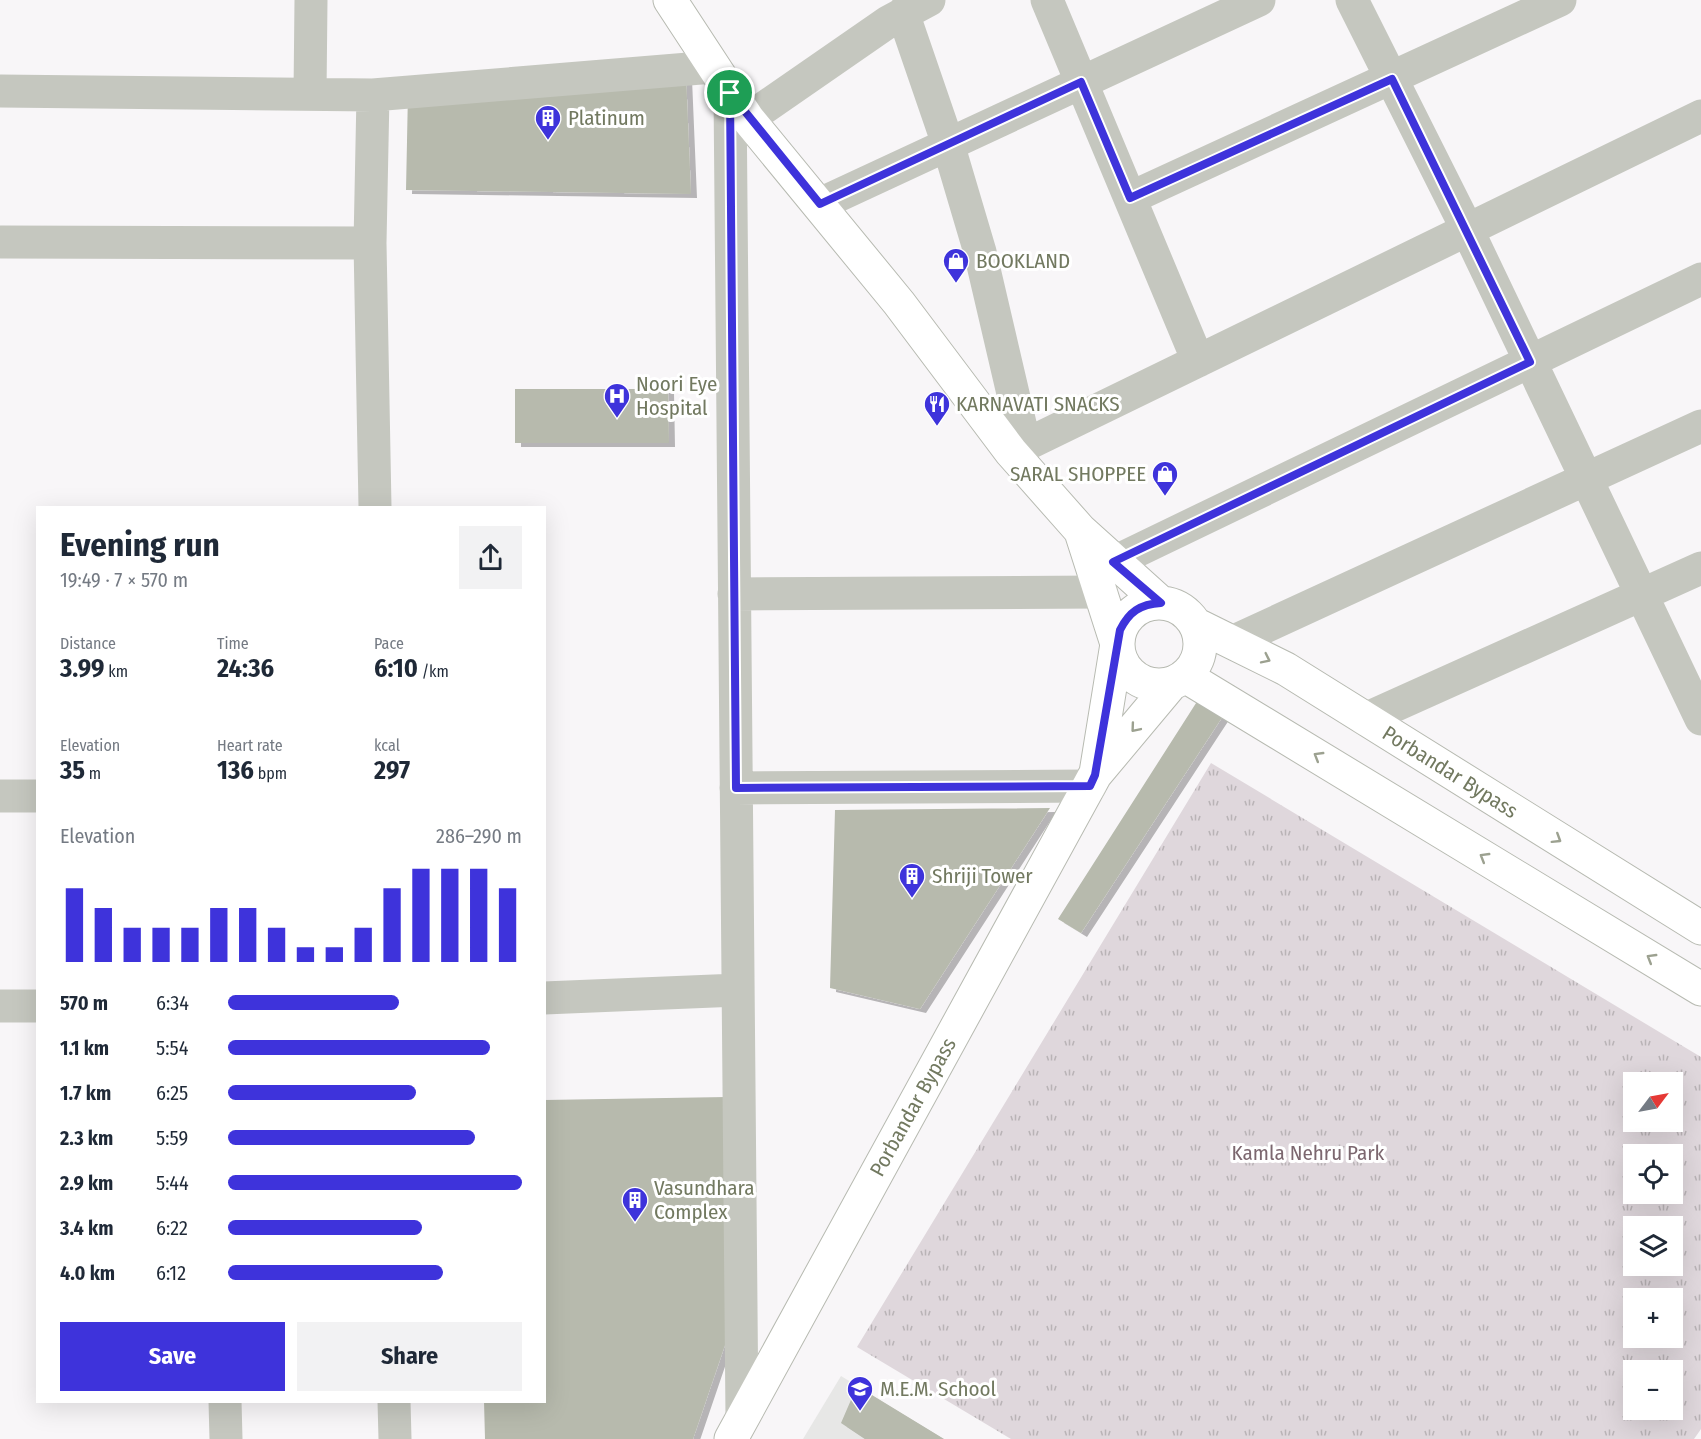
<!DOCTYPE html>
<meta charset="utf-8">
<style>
:root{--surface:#fff;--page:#f2f2f3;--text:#1f2937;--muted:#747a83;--accent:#3e33db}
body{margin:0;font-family:"Fira Sans Condensed",sans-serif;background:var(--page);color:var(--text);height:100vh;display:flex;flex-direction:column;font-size:22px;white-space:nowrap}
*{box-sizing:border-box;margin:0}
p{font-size:20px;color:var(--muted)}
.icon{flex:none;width:33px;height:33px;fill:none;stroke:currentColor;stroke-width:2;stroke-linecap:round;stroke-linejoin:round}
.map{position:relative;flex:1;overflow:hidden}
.drawer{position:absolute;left:36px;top:506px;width:510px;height:897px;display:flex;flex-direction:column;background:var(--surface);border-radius:0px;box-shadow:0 6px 24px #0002}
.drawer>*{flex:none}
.needle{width:39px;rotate:58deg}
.fabs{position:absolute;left:1623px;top:1072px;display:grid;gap:12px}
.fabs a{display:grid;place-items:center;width:60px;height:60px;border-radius:0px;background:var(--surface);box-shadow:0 6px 24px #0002;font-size:30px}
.pin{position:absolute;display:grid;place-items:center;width:51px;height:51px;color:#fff;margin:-26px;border:3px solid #fff;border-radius:50%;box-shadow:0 2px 6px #0007}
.round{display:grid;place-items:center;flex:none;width:63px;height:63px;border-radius:0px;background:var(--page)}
.overview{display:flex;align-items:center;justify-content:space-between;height:102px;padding:0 24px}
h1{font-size:33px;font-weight:700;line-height:45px}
.figures{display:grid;grid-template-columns:repeat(3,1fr);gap:9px;height:102px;padding:6px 24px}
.figures div{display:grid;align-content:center}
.figures b{font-size:26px;font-weight:700}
.figures small{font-size:16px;font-weight:400}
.figures p{font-size:16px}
.chart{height:168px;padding:12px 24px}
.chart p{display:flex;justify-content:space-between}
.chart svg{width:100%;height:108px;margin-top:6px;stroke:var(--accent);stroke-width:6}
.cta{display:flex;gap:12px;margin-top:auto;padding:12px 24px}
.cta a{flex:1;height:69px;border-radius:0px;background:var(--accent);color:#fff;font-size:24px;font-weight:700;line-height:69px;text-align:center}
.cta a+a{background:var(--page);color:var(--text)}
ul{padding:0 24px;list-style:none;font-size:20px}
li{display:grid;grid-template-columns:96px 72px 1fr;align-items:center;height:45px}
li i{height:15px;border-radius:8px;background:var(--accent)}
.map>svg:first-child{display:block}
.built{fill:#e7e7e6}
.grass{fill:url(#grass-tufts);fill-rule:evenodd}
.building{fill:#b7baad;filter:url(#shadow)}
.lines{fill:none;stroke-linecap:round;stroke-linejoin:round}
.major-casing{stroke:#b7bab1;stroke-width:35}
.minor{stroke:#c5c7bf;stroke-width:33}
.major{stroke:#fff;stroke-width:33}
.oneway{stroke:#9ca190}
.route-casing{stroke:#fff;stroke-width:12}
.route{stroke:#3e33db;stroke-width:8}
.labels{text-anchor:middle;stroke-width:6;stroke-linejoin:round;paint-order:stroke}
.poi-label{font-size:21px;fill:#727960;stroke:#fff;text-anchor:start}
.street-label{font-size:21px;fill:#727960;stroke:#fff}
.park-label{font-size:21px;fill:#7c676f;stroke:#fff}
</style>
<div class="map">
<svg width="1701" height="1439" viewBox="0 0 1701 1439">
<defs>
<pattern id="grass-tufts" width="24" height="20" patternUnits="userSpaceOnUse" patternTransform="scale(1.5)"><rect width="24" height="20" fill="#dfd7dc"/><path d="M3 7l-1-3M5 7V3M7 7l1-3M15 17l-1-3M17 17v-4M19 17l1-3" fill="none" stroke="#b9b3b6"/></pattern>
<filter id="shadow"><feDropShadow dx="6" dy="4" stdDeviation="0" flood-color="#0004"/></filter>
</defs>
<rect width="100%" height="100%" fill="#f8f6f8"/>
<path class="built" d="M 841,1376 L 944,1439 L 803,1439 Z"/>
<path class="grass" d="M 1211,763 L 1701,1057 L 1701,1429 L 1694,1439 L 1011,1439 L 857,1347 ZM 1634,1083 L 1672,1083 L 1672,1122 L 1634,1122 ZM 1634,1155 L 1672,1155 L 1672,1194 L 1634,1194 ZM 1634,1227 L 1672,1227 L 1672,1266 L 1634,1266 ZM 1634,1299 L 1672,1299 L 1672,1338 L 1634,1338 ZM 1634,1371 L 1672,1371 L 1672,1410 L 1634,1410 Z"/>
<path class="building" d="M 686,75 L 691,194 L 406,190 L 408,92 Z
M 515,389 L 668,389 L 669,443 L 515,443 Z
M 1198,700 L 1223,716 L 1081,933 L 1058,919 Z
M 1050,808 L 920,1009 L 830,988 L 835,810 Z
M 727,1097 L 725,1345 L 693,1439 L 485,1439 L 484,1401 L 544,1401 L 544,1100 Z
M 857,1386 L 944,1439 L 865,1439 L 841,1423 Z"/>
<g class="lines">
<g class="major-casing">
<path id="major" d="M 670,0 L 748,119 L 899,303 L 1011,452 L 1080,530 L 1161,603
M 1082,535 L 1117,644 L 1096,773
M1118 644a41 41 0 1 1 82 0a41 41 0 1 1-82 0Z
M 1195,624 L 1286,669 L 1701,928
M 1185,676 L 1701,989
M 731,1439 L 1095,775 L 1172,683"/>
</g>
<path class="minor" d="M 1047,0 L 1198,361
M 1352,0 L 1467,229 L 1701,719
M 903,13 L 948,144 L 980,252 L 1025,445
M 0,91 L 373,95 L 713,67
M 730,93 L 742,1418
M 310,94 L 311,0
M 373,95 L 370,243 L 375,507
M 748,119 L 888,22 L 929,0
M 1130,198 L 1560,0
M 820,204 L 1259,0
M 0,242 L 370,243
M 1011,452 L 1701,116
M 1114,562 L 1701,279
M 734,594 L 1101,592
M 1232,642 L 1701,426
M 1365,719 L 1701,568
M 736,788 L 1090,786
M 0,796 L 38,796
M 544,998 L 738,990
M 0,1006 L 38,1006
M 225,1401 L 226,1439
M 394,1401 L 395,1439"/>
<use href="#major" class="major"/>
</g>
<defs><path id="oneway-chevron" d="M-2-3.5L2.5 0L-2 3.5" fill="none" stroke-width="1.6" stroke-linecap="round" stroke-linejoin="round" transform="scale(1.5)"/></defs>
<g class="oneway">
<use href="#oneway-chevron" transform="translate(1266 659) rotate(26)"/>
<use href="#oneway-chevron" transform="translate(1135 728) rotate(130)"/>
<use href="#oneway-chevron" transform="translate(1318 756) rotate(-149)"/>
<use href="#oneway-chevron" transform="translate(1557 839) rotate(32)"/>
<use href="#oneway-chevron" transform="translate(1484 857) rotate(-149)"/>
<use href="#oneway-chevron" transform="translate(1651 958) rotate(-149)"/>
</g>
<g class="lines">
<g class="route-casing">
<path id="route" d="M 1392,79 L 1530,362 L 1113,562 L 1161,603 C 1140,604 1129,612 1120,630 L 1095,775 L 1090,786 L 736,788 L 730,93 L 820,204 L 1081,82 L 1130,198 Z"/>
</g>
<use href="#route" class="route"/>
</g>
<defs>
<g id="building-pin" transform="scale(1.35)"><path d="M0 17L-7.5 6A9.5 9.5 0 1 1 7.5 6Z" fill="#3e33db" stroke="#fff"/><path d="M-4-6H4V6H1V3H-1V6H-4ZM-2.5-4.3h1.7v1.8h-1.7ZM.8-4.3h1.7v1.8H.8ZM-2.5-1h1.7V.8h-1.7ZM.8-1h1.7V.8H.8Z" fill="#fff"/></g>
<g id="shop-pin" transform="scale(1.35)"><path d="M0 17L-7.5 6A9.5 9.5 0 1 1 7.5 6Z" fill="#3e33db" stroke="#fff"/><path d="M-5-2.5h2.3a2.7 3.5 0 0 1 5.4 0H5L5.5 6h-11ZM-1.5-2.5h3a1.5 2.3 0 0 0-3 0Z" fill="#fff"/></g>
<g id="hospital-pin" transform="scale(1.35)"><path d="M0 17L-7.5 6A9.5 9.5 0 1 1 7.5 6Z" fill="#3e33db" stroke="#fff"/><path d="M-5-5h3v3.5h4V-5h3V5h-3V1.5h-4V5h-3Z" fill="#fff"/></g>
<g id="restaurant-pin" transform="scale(1.35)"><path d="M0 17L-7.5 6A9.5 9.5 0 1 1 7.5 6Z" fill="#3e33db" stroke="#fff"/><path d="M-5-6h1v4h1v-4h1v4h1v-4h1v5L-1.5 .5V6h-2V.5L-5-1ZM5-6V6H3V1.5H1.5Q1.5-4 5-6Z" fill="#fff"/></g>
<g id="school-pin" transform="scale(1.35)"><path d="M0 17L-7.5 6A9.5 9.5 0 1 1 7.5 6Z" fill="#3e33db" stroke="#fff"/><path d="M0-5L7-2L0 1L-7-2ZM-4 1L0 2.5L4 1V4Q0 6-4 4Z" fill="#fff"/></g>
</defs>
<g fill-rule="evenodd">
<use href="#building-pin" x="548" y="118"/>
<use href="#shop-pin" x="956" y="261"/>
<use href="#hospital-pin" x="617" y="396"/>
<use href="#restaurant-pin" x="937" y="404"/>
<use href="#shop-pin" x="1165" y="474"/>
<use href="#building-pin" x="912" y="876"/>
<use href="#building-pin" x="635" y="1200"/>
<use href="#school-pin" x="860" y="1389"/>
</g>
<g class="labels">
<g class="poi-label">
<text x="568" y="125">Platinum</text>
<text x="976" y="268">BOOKLAND</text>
<text x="636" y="391">Noori Eye<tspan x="636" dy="24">Hospital</tspan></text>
<text x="956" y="411">KARNAVATI SNACKS</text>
<text x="1146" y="481" text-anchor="end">SARAL SHOPPEE</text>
<text x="932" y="883">Shriji Tower</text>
<text x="654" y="1195">Vasundhara<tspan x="654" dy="24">Complex</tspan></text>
<text x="880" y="1396">M.E.M. School</text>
</g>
<g class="street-label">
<text transform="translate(1450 772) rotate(32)" y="7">Porbandar Bypass</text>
<text transform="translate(913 1107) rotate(-61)" y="7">Porbandar Bypass</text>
</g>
<g class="park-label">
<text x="1308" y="1160">Kamla Nehru Park</text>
</g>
</g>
</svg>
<div class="fabs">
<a><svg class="needle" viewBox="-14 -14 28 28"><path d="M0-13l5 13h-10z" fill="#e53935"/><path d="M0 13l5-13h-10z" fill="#747a83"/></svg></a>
<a><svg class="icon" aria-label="locate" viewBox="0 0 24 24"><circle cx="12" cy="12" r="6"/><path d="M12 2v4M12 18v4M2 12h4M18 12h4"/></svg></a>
<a><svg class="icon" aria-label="layers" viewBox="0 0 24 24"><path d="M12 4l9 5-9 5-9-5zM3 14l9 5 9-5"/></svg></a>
<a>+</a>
<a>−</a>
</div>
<div class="pin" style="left:730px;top:93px;background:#1e9e55"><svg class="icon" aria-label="arrive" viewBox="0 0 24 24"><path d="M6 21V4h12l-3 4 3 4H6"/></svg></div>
<section class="drawer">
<div class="overview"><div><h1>Evening run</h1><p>19:49 · 7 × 570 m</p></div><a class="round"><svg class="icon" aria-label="share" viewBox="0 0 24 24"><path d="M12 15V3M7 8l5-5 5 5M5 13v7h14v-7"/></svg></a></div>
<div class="figures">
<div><p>Distance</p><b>3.99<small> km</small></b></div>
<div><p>Time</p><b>24:36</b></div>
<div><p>Pace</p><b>6:10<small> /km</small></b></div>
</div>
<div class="figures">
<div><p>Elevation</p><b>35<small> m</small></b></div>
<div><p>Heart rate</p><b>136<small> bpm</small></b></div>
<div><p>kcal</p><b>297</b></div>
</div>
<div class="chart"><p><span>Elevation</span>286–290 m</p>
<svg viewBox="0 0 160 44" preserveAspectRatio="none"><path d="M5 44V14M15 44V22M25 44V30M35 44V30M45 44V30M55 44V22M65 44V22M75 44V30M85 44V38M95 44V38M105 44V30M115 44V14M125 44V6M135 44V6M145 44V6M155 44V14"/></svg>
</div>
<ul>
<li><b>570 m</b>6:34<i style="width:58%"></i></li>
<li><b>1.1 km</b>5:54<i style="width:89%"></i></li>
<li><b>1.7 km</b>6:25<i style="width:64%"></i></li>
<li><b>2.3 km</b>5:59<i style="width:84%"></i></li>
<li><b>2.9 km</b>5:44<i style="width:100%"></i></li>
<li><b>3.4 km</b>6:22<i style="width:66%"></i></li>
<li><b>4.0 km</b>6:12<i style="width:73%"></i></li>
</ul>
<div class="cta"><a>Save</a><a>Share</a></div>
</section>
</div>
